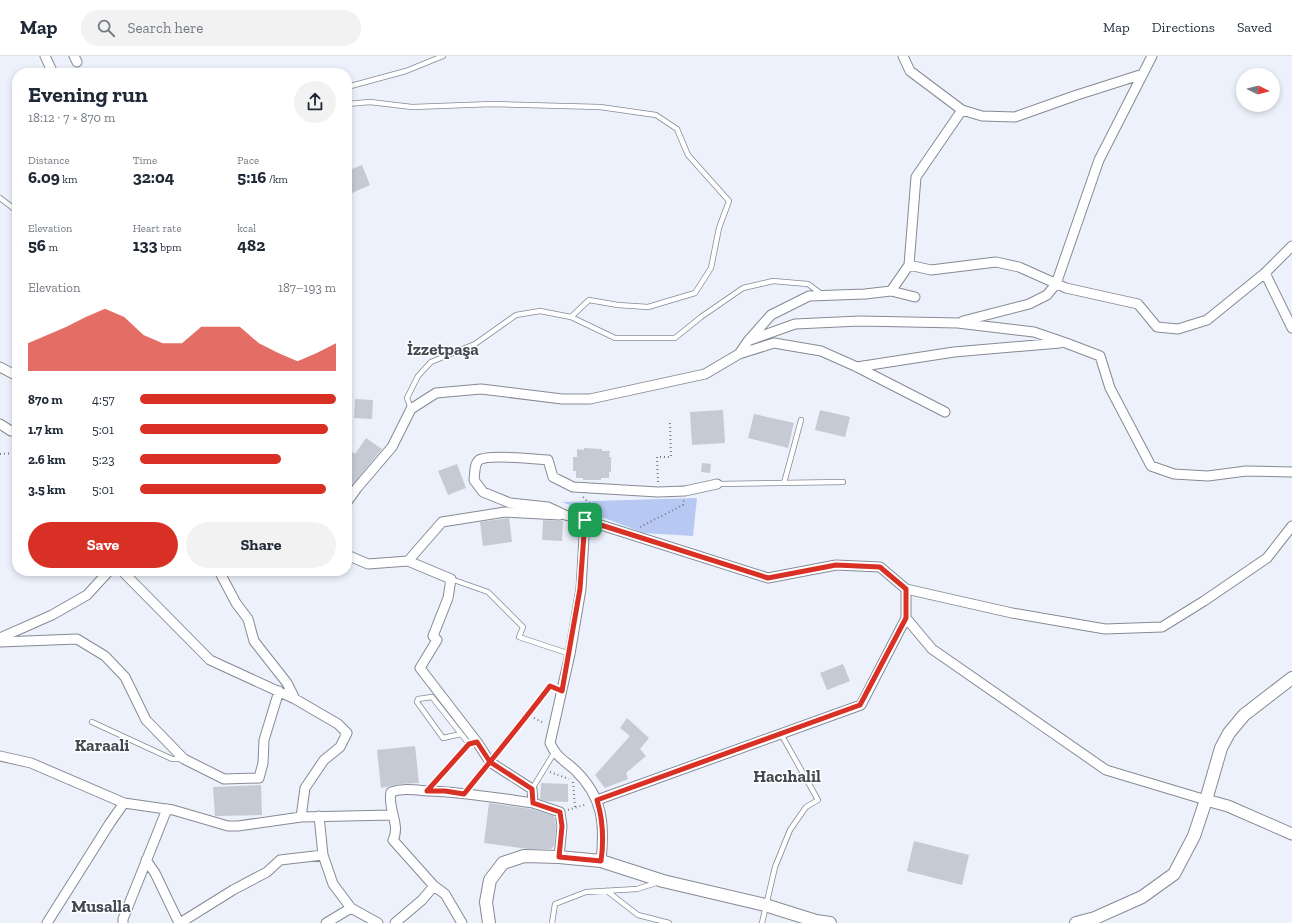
<!DOCTYPE html>
<meta charset="utf-8">
<style>
:root{--surface:#fff;--page:#f2f2f3;--text:#1f2937;--muted:#747a83;--line:#e0e1e3;--accent:#d93025}
body{margin:0;font-family:"Zilla Slab",serif;background:var(--page);color:var(--text);height:100vh;display:flex;flex-direction:column;font-size:15px;white-space:nowrap}
*{box-sizing:border-box;margin:0}
p{font-size:13px;color:var(--muted)}
.icon{flex:none;width:22px;height:22px;fill:none;stroke:currentColor;stroke-width:2;stroke-linecap:round;stroke-linejoin:round}
.map{position:relative;flex:1;overflow:hidden}
.panel{position:absolute;left:12px;top:12px;width:340px;height:508px;display:flex;flex-direction:column;background:var(--surface);border-radius:16px;box-shadow:0 2px 6px #0003}
.panel>*{flex:none}
.needle{width:26px;rotate:96deg}
.tools{position:absolute;left:1236px;top:12px;display:grid;gap:8px}
.tools a{display:grid;place-items:center;width:44px;height:44px;border-radius:50%;background:var(--surface);box-shadow:0 2px 6px #0003;font-size:20px}
.pin{position:absolute;display:grid;place-items:center;width:34px;height:34px;color:#fff;margin:-17px;border-radius:8px;box-shadow:0 2px 6px #0006}
.round{display:grid;place-items:center;flex:none;width:42px;height:42px;border-radius:21px;background:var(--page)}
.overview{display:flex;align-items:center;justify-content:space-between;height:68px;padding:0 16px}
h1{font-size:22px;font-weight:700;line-height:30px}
.metrics{display:grid;grid-template-columns:repeat(3,1fr);gap:6px;height:68px;padding:4px 16px}
.metrics div{display:grid;align-content:center}
.metrics b{font-size:17px;font-weight:700}
.metrics small{font-size:11px;font-weight:400}
.metrics p{font-size:11px}
.chart{height:112px;padding:8px 16px}
.chart p{display:flex;justify-content:space-between}
.chart svg{width:100%;height:72px;margin-top:4px;fill:var(--accent);opacity:.7}
.cta{display:flex;gap:8px;margin-top:auto;padding:8px 16px}
.cta a{flex:1;height:46px;border-radius:24px;background:var(--accent);color:#fff;font-size:16px;font-weight:700;line-height:46px;text-align:center}
.cta a+a{background:var(--page);color:var(--text)}
ul{padding:0 16px;list-style:none;font-size:13px}
li{display:grid;grid-template-columns:64px 48px 1fr;align-items:center;height:30px}
li i{height:10px;border-radius:5px;background:var(--accent)}
header{display:flex;align-items:center;gap:24px;box-sizing:border-box;height:56px;padding:0 20px;background:var(--surface);border-bottom:1px solid var(--line)}
header strong{font-size:19px}
nav{display:flex;gap:22px;margin-inline-start:auto;font-size:14px}
.search{width:280px;height:36px;background:var(--page);display:flex;align-items:center;gap:10px;box-sizing:border-box;padding:0 14px;border-radius:22px;color:var(--muted);font-size:15px}
.map>svg:first-child{display:block}
.green{fill:#b7c8f3}
.building{fill:#c6cad5}
.lines{fill:none;stroke-linecap:round;stroke-linejoin:round}
.service-casing{stroke:#868a95;stroke-width:6}
.minor-casing{stroke:#868a95;stroke-width:11}
.tertiary-casing{stroke:#868a95;stroke-width:13}
.secondary-casing{stroke:#868a95;stroke-width:14}
.path{stroke:#787c83;stroke-width:2;stroke-dasharray:1 3;stroke-linecap:butt}
.service{stroke:#fff;stroke-width:4.5}
.minor{stroke:#fff;stroke-width:9}
.tertiary{stroke:#fff;stroke-width:11}
.secondary{stroke:#fff;stroke-width:12}
.route-casing{stroke:#fff;stroke-width:8}
.route{stroke:#d93025;stroke-width:5}
.labels{text-anchor:middle;stroke-width:3;stroke-linejoin:round;paint-order:stroke}
.district-label{font-size:17px;font-weight:bold;fill:#454952;stroke:#fff}
</style>
<header>
<strong>Map</strong>
<div class="search"><svg class="icon" aria-label="search" viewBox="0 0 24 24"><circle cx="10" cy="10" r="6"/><path d="M15 15l6 6"/></svg>Search here</div>
<nav><a>Map</a><a>Directions</a><a>Saved</a></nav>
</header>
<div class="map">
<svg width="1292" height="867" viewBox="0 0 1292 867">
<rect width="100%" height="100%" fill="#ecf1fc"/>
<path class="green" d="M 697,442 L 693,480 L 644,477 L 562,446 Z"/>
<path class="building" d="M 362,109 L 370,129 L 352,137 L 347,126 L 347,115 Z
M 355,343 L 373,344 L 372,363 L 354,362 Z
M 723,354 L 725,387 L 692,389 L 690,356 Z
M 820,354 L 850,361 L 845,381 L 815,374 Z
M 754,358 L 794,367 L 788,392 L 748,382 Z
M 366,382 L 382,393 L 347,436 L 347,392 L 355,398 Z
M 584,392 L 602,393 L 602,395 L 610,395 L 609,401 L 611,401 L 611,416 L 609,416 L 609,422 L 601,422 L 601,424 L 583,424 L 583,422 L 576,422 L 576,415 L 573,415 L 573,401 L 577,401 L 577,393 L 584,394 Z
M 702,407 L 711,408 L 710,417 L 701,416 Z
M 457,408 L 466,432 L 448,439 L 438,415 Z
M 509,462 L 512,486 L 483,490 L 480,466 Z
M 543,464 L 563,465 L 562,485 L 542,484 Z
M 843,608 L 850,625 L 827,634 L 820,617 Z
M 627,662 L 649,682 L 640,693 L 646,700 L 626,717 L 628,723 L 605,732 L 595,719 L 630,680 L 620,672 Z
M 415,690 L 419,727 L 400,728 L 381,732 L 377,694 Z
M 541,727 L 568,728 L 568,746 L 546,745 L 540,743 Z
M 261,729 L 262,759 L 215,760 L 213,731 Z
M 489,747 L 532,753 L 554,760 L 556,770 L 554,790 L 551,793 L 528,793 L 484,787 Z
M 914,785 L 969,799 L 962,829 L 907,815 Z"/>
<g class="lines">
<g class="service-casing">
<path id="service" d="M 347,31 L 406,15 L 443,0
M 347,48 L 370,46 L 412,51 L 493,48 L 600,51 L 656,59 L 677,73 L 688,99 L 729,145 L 719,172 L 711,212 L 695,237 L 648,251 L 618,249 L 589,244 L 571,261
M 0,142 L 17,155
M 411,353 L 407,342 L 418,320 L 431,306 L 475,288 L 516,259 L 540,255 L 571,261 L 615,282 L 675,282 L 701,261 L 743,232 L 773,225 L 808,228 L 823,239
M 784,427 L 801,364
M 717,428 L 843,426
M 451,523 L 488,536 L 523,571 L 519,581 L 570,598
M 92,666 L 172,703 L 183,703
M 461,678 L 443,682 L 417,646 L 418,643 L 432,641 L 469,688 L 477,686
M 532,733 L 554,697
M 464,737 L 550,630 L 562,635
M 607,835 L 638,859 L 669,867
M 552,867 L 555,848 L 586,836 L 637,833 L 659,826
M 762,867 L 775,811 L 790,774 L 806,751 L 818,744 L 781,678"/>
</g>
<g class="minor-casing">
<path id="minor" d="M 45,0 L 53,17
M 74,0 L 77,6
M 962,54 L 982,60 L 1015,61 L 1077,39 L 1143,18
M 909,209 L 931,214 L 996,206 L 1019,211 L 1066,232 L 1138,248 L 1157,271 L 1178,273 L 1207,264 L 1265,217 L 1292,190
M 1265,217 L 1292,272
M 891,235 L 909,209 L 916,121 L 962,54 L 910,15 L 903,0
M 963,265 L 1029,248 L 1047,239 L 1056,228 L 1099,104 L 1152,0
M 750,284 L 795,268 L 860,265 L 958,267 L 1034,276 L 1066,287 L 1100,300 L 1110,332 L 1151,410 L 1174,418 L 1208,420 L 1246,415 L 1292,416
M 739,298 L 774,287 L 821,295 L 857,311 L 945,356
M 0,311 L 17,320
M 857,311 L 954,296 L 1060,287
M 0,368 L 11,375 L 17,373
M 347,446 L 357,432 L 392,391 L 411,353 L 436,337 L 481,333 L 562,343 L 590,343 L 705,318 L 739,298 L 748,285 L 771,259 L 809,240 L 865,238 L 891,235 L 915,241
M 585,464 L 768,522 L 836,509 L 880,511 L 906,533 L 906,562 L 932,593 L 1106,714 L 1206,744
M 347,499 L 368,508 L 408,505 L 451,523 L 448,542 L 433,580 L 437,584 L 420,612 L 477,686 L 490,706 L 532,733 L 533,747 L 560,756 L 562,770 L 559,801
M 408,505 L 442,466 L 505,456 L 560,459
M 122,515 L 210,604 L 295,643 L 338,668 L 347,677 L 340,691 L 324,704 L 305,732 L 301,761
M 219,515 L 236,547 L 248,563 L 254,585 L 287,627 L 295,643
M 906,533 L 1012,557 L 1105,573 L 1162,571 L 1204,545 L 1267,502 L 1292,470
M 0,582 L 52,559 L 87,539 L 109,515
M 0,586 L 77,583 L 105,600 L 125,621 L 146,664 L 184,703 L 224,723 L 259,722 L 263,707 L 264,684 L 279,635
M 0,700 L 31,707 L 124,747 L 173,754 L 228,770 L 238,770 L 301,761 L 392,759
M 597,744 L 861,649 L 906,562
M 319,760 L 323,799
M 146,804 L 155,817 L 179,867
M 601,805 C 605,768 603,741 575,714 C 564,704 556,701 550,687 L 570,598 L 581,533 L 585,464 L 565,459 L 548,451 L 510,447 L 483,436 L 474,424 C 475,418 474,408 479,404 C 488,398 536,403 548,404 L 553,421 L 573,431 L 658,436 L 685,435 L 717,428
M 434,830 L 445,838 L 462,867
M 47,867 L 110,767 L 124,747
M 123,867 L 123,863 L 167,753
M 180,867 L 233,834 L 267,816 L 280,804 L 323,799 L 333,828 L 351,852 L 378,867
M 326,867 L 351,852
M 395,867 L 422,844 L 434,830 L 393,784 C 401,769 387,752 391,736 C 404,732 415,734 428,735 C 463,736 498,742 533,747"/>
</g>
<g class="tertiary-casing">
<path id="tertiary" d="M 1206,744 L 1228,750 L 1292,778"/>
</g>
<g class="secondary-casing">
<path id="secondary" d="M 489,867 L 486,846 L 490,824 L 503,807 L 524,800 L 559,801 L 601,805 L 663,825 L 765,849 L 816,865 L 830,867
M 1076,867 L 1095,862 L 1142,841 L 1174,818 L 1194,780 L 1206,744 L 1221,692 L 1229,677 L 1244,659 L 1292,622"/>
</g>
<path class="path" d="M 0,398 L 17,397
M 658,426 L 657,401 L 671,401 L 670,367
M 583,441 L 600,458
M 640,471 L 683,449 L 684,444
M 534,662 L 544,667
M 550,716 L 569,723
M 435,726 L 464,694
M 573,726 L 575,751
M 568,754 L 587,748"/>
<use href="#service" class="service"/>
<use href="#minor" class="minor"/>
<use href="#tertiary" class="tertiary"/>
<use href="#secondary" class="secondary"/>
</g>
<g class="lines">
<g class="route-casing">
<path id="route" d="M 585,464 L 580,533 L 562,635 L 550,630 C 522,667 493,702 464,738 L 445,735 L 427,735 L 469,688 L 477,686 L 490,706 L 532,733 L 533,747 L 560,756 L 562,770 L 559,801 L 601,805 C 604,784 603,764 597,744 L 860,649 L 906,562 L 906,533 L 880,511 L 836,509 L 768,522 L 585,464"/>
</g>
<use href="#route" class="route"/>
</g>
<g class="labels">
<g class="district-label">
<text x="443" y="299">İzzetpaşa</text>
<text x="102" y="695">Karaali</text>
<text x="787" y="726">Hacıhalil</text>
<text x="101" y="856">Musalla</text>
</g>
</g>
</svg>
<div class="tools">
<a><svg class="needle" viewBox="-14 -14 28 28"><path d="M0-13l5 13h-10z" fill="#e53935"/><path d="M0 13l5-13h-10z" fill="#747a83"/></svg></a>
</div>
<div class="pin" style="left:585px;top:464px;background:#1e9e55"><svg class="icon" aria-label="arrive" viewBox="0 0 24 24"><path d="M6 21V4h12l-3 4 3 4H6"/></svg></div>
<section class="panel">
<div class="overview"><div><h1>Evening run</h1><p>18:12 · 7 × 870 m</p></div><a class="round"><svg class="icon" aria-label="share" viewBox="0 0 24 24"><path d="M12 15V3M7 8l5-5 5 5M5 13v7h14v-7"/></svg></a></div>
<div class="metrics">
<div><p>Distance</p><b>6.09<small> km</small></b></div>
<div><p>Time</p><b>32:04</b></div>
<div><p>Pace</p><b>5:16<small> /km</small></b></div>
</div>
<div class="metrics">
<div><p>Elevation</p><b>56<small> m</small></b></div>
<div><p>Heart rate</p><b>133<small> bpm</small></b></div>
<div><p>kcal</p><b>482</b></div>
</div>
<div class="chart"><p><span>Elevation</span>187–193 m</p>
<svg viewBox="0 0 160 44" preserveAspectRatio="none"><path d="M0 44V27L10 22L20 17L30 11L40 6L50 11L60 22L70 27L80 27L90 17L100 17L110 17L120 27L130 33L140 38L150 33L160 27V44z"/></svg>
</div>
<ul>
<li><b>870 m</b>4:57<i style="width:100%"></i></li>
<li><b>1.7 km</b>5:01<i style="width:96%"></i></li>
<li><b>2.6 km</b>5:23<i style="width:72%"></i></li>
<li><b>3.5 km</b>5:01<i style="width:95%"></i></li>
</ul>
<div class="cta"><a>Save</a><a>Share</a></div>
</section>
</div>
